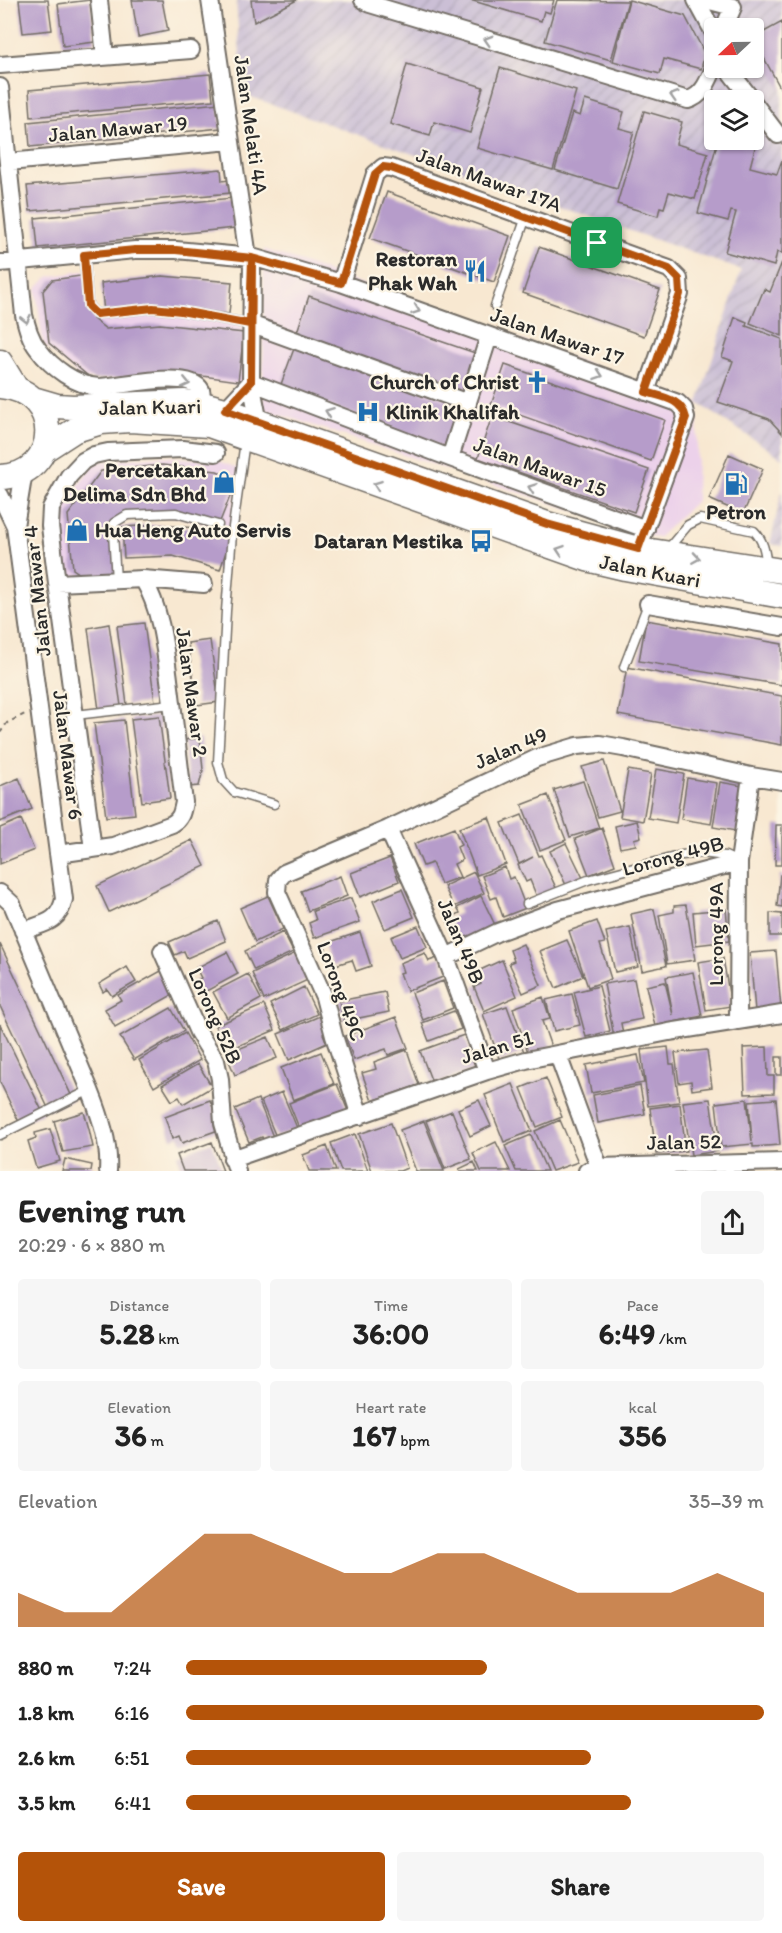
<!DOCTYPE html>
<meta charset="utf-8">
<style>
:root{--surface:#fff;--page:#f6f6f6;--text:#222;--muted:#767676;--accent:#b45309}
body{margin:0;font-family:Itim,sans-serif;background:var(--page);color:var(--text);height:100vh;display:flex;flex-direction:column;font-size:22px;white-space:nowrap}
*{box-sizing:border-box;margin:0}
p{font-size:20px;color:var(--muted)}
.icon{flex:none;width:33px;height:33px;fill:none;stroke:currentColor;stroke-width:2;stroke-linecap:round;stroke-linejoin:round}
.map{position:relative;height:1171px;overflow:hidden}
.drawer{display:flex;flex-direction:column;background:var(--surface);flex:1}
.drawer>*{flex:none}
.needle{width:39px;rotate:248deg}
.controls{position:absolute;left:704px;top:18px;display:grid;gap:12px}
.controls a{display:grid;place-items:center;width:60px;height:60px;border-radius:6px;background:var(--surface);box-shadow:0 2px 4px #0004;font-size:30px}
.pin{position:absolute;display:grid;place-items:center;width:51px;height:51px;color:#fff;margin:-26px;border-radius:12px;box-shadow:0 3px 9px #0006}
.round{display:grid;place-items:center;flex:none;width:63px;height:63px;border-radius:6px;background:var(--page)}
.headline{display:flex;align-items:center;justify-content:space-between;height:102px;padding:0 18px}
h1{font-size:33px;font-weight:800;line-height:45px}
.stats{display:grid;grid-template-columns:repeat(3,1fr);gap:9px;height:102px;padding:6px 18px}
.stats div{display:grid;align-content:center;border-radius:6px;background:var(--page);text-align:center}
.stats b{font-size:30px;font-weight:800}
.stats small{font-size:16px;font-weight:400}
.stats p{font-size:16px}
.chart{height:168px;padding:12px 18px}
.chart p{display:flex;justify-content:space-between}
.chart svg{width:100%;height:108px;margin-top:6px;fill:var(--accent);opacity:.7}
.action{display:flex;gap:12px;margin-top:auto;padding:12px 18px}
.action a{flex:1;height:69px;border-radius:6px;background:var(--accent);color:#fff;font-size:24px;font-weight:800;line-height:69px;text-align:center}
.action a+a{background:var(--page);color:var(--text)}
ul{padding:0 18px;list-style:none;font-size:20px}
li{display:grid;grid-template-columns:96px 72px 1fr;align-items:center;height:45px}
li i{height:15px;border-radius:8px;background:var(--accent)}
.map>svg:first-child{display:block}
.built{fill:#ecd1ea}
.industrial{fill:url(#industrial-furrows);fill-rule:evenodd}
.building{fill:#b69cca}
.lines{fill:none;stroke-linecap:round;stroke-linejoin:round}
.lane-casing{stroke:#736d65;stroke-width:11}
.street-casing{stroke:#736d65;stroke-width:20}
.secondary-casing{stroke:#736d65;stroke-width:27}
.path{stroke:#736d65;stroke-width:2;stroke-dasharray:4.5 4.5;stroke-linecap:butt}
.lane{stroke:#fff;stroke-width:8}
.street{stroke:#fff;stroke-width:16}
.secondary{stroke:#fff;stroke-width:24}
.oneway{stroke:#a0a0a0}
.route-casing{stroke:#fff;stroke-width:12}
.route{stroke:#b45309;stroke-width:8}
.labels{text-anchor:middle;stroke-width:4.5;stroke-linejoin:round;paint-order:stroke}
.street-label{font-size:21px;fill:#2b2b2b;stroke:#fcf5e5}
.poi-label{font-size:21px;font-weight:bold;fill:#2b2b2b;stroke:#fcf5e5;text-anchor:end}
</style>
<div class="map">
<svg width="782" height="1171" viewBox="0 0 782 1171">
<defs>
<pattern id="industrial-furrows" width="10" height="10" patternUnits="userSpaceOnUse" patternTransform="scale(1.5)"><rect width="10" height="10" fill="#cbbfd5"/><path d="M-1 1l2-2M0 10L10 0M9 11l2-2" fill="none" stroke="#aea4b7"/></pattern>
</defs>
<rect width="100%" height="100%" fill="#fcf5e5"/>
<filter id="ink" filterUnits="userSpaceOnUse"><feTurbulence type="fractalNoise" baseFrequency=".0167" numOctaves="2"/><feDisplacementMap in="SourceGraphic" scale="12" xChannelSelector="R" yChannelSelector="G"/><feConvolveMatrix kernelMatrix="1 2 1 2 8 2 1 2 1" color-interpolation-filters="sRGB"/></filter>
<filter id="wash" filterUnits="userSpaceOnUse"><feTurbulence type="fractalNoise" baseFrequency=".008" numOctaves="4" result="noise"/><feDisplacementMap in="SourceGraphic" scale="24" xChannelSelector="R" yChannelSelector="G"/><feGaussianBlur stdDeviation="1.35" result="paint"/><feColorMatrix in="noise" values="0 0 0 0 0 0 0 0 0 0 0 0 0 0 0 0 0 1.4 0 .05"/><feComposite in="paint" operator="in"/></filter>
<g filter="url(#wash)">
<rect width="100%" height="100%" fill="#f8e8d1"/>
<path class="built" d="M 264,249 L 698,403 L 696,501 L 658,538 L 263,409 Z
M 90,270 L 96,317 L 155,313 L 244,326 L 247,380 L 237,385 L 191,378 L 82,379 L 43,344 L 36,289 L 48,277 Z
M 163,456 L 219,461 L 239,469 L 230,531 L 176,516 L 129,519 L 121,524 L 122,575 L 63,577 L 57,514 L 95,462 Z"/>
<path class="industrial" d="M 236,0 L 782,0 L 782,458 L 698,403 L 741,270 L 243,94 ZM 714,28 L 753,28 L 753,68 L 714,68 ZM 714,100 L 753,100 L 753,140 L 714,140 Z
M 782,491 L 782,546 L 770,544 Z"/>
<g id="blocks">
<path class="building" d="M 19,0 L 48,0 L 52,30 L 23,33 Z
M 90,0 L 95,42 L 63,46 L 58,4 Z
M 132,0 L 162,0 L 168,31 L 138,37 Z
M 251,0 L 297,0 L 254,22 Z
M 470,0 L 554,0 L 550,13 L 544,11 L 541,21 Z
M 557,0 L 628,1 L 611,60 L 545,41 Z
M 629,0 L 685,16 L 705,54 L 701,69 L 664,59 L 660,74 L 613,61 Z
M 782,22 L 782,91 L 753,38 Z
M 407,64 L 483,87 L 470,133 L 434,122 L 430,136 L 390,124 Z
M 500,68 L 576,91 L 553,170 L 477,148 Z
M 210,74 L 213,100 L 31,117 L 29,90 Z
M 585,100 L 624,112 L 619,128 L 634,132 L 617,189 L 555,170 L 572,113 L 580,116 Z
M 219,103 L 221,128 L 30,147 L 28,122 Z
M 644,111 L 682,122 L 676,144 L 708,153 L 695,199 L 669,192 L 664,208 L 660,207 L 658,216 L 617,204 Z
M 718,140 L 741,140 L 756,144 L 750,167 L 777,174 L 782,160 L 782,253 L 777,252 L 774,266 L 725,252 L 736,212 L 731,211 L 728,221 L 698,213 Z
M 221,169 L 222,181 L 229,180 L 231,193 L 30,211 L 27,186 Z
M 387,192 L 510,236 L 494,282 L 370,238 Z
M 232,198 L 235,228 L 38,248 L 35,218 Z
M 539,247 L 660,290 L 644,336 L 523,293 Z
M 782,262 L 782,336 L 750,323 L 764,289 L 770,292 Z
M 87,275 L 93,319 L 106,329 L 160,324 L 244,333 L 238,381 L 174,372 L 93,380 L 49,343 L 43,291 L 52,280 Z
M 162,276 L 232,282 L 229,314 L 178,308 L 104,312 L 101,283 Z
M 309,296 L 478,354 L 464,395 L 295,338 Z
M 735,317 L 747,322 L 746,326 L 782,339 L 782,433 L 769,419 L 718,402 L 733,361 L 722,357 Z
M 295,346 L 459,405 L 444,447 L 280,387 Z
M 505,365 L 665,420 L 651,461 L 491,405 Z
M 492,416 L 649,470 L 634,512 L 478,458 Z
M 729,454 L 763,469 L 743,514 L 709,499 Z
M 162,465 L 217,471 L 237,479 L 219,524 L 192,516 L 127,518 L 120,522 L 116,528 L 120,574 L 85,577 L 73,569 L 68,515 L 101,471 Z
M 159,525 L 196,528 L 230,539 L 220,570 L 173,556 L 124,558 L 122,527 Z
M 646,620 L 782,644 L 782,685 L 639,661 Z
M 144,623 L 155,702 L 127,705 L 117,626 Z
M 109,624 L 121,706 L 99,710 L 88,628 Z
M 210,640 L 219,702 L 197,705 L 188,643 Z
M 627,667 L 782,696 L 782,745 L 618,715 Z
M 159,716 L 170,798 L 142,802 L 131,719 Z
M 124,720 L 135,814 L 106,817 L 94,723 Z
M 200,738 L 203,770 L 199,786 L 188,787 L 184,740 Z
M 604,761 L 620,811 L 598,817 L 582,767 Z
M 656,769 L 684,774 L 676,823 L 648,818 Z
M 628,770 L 651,774 L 643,821 L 620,817 Z
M 19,778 L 32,809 L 0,822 L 0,786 Z
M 687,778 L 717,783 L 711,824 L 681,819 Z
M 583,781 L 599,828 L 570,837 L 554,790 Z
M 720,782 L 748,787 L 741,832 L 713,827 Z
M 548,795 L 566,840 L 540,850 L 522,805 Z
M 522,815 L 539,856 L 541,855 L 556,888 L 537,897 L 530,880 L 526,882 L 518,865 L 533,857 L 519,864 L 502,823 Z
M 489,817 L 506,864 L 477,875 L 459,828 Z
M 21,819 L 34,850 L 0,864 L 0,828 Z
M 637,821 L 641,837 L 634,839 L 636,845 L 620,848 L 615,826 Z
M 776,825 L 782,825 L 782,865 L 775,865 Z
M 454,828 L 461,845 L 457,847 L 462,860 L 454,864 L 460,877 L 441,884 L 432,863 L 423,866 L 414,844 Z
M 602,828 L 615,865 L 589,875 L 575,839 Z
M 192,840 L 205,866 L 109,912 L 97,886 Z
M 566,843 L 583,878 L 566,885 L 550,851 Z
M 390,858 L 399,881 L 360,897 L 351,873 Z
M 505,867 L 509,879 L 514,877 L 526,908 L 503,917 L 496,897 L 491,899 L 482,876 Z
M 474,872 L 484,893 L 454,907 L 444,886 Z
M 780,875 L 782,875 L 782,907 L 777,906 Z
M 340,876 L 347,896 L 308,911 L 301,891 Z
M 402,889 L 414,917 L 385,929 L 373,901 Z
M 268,896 L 283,929 L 255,942 L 240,908 Z
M 481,896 L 496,927 L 462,948 L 447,920 L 460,913 L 457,908 Z
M 351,898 L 360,922 L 314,938 L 309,923 L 316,920 L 313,911 Z
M 686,905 L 695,960 L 667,964 L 659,915 L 674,912 L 674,906 Z
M 654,909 L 666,966 L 642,971 L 631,914 Z
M 726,909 L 729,941 L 696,945 L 693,912 Z
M 770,913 L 782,914 L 782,936 L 770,936 Z
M 218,921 L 226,941 L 187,958 L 184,951 L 175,955 L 169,942 Z
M 597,921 L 605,943 L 600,944 L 611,979 L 588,987 L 569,931 Z
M 418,926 L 427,947 L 400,958 L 391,937 Z
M 630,927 L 638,967 L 615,972 L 606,932 Z
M 283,932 L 293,952 L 254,970 L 245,951 Z
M 360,932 L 371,966 L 356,971 L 352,960 L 332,966 L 324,944 Z
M 567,940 L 583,976 L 556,988 L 540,951 Z
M 0,944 L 73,1099 L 49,1110 L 0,1006 Z
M 523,944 L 541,985 L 523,993 L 509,963 L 514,961 L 510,950 Z
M 776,951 L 781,1009 L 755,1011 L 750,953 Z
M 227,952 L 238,974 L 199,995 L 193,982 L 201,978 L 196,968 Z
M 298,952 L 310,979 L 264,1000 L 252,973 Z
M 425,953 L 429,961 L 440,957 L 448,975 L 407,991 L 400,973 L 403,972 L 400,963 Z
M 723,958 L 731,1006 L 706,1010 L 698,962 Z
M 502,960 L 517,996 L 484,1011 L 474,987 L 481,984 L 476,972 Z
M 127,967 L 136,982 L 112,996 L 107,989 L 103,992 L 99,984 Z
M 161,971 L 174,994 L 115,1027 L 105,1009 L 121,1000 L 118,995 Z
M 693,972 L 702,1016 L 655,1026 L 646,986 L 665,982 L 673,1015 L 666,977 Z
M 248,974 L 261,999 L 227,1018 L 213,992 Z
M 634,979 L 642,1019 L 621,1023 L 623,1035 L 614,1037 L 604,984 Z
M 443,981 L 453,1008 L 423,1020 L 412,993 Z
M 599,986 L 610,1031 L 586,1037 L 574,992 Z
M 304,987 L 317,1014 L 283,1030 L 270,1004 Z
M 385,992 L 389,1012 L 344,1021 L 339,1001 Z
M 572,994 L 580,1025 L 554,1031 L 546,1000 Z
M 543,997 L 550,1019 L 542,1021 L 551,1047 L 529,1055 L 513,1008 Z
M 264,1005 L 275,1030 L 226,1051 L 215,1026 Z
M 507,1006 L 524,1052 L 500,1061 L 483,1014 Z
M 171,1008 L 184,1031 L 134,1060 L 120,1037 Z
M 454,1011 L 461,1029 L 429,1041 L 422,1023 Z
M 322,1015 L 330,1031 L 323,1034 L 327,1043 L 289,1060 L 278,1034 Z
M 396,1017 L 408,1048 L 388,1055 L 386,1049 L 354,1060 L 345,1036 Z
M 0,1024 L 43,1113 L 20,1124 L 0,1082 Z
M 185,1033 L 200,1060 L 154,1087 L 139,1060 Z
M 464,1035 L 476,1069 L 433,1085 L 420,1051 Z
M 268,1037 L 277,1058 L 235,1075 L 226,1054 Z
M 668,1047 L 670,1064 L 674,1064 L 679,1102 L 648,1106 L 641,1050 Z
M 767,1047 L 768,1076 L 774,1076 L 774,1093 L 745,1094 L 743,1048 Z
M 407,1050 L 419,1085 L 372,1101 L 362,1073 L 376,1069 L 374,1062 Z
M 707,1050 L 712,1087 L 692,1090 L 691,1081 L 679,1083 L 675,1053 Z
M 321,1052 L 334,1084 L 293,1100 L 281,1068 Z
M 638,1055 L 644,1083 L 591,1093 L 586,1065 Z
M 776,1057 L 782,1057 L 782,1075 L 776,1075 Z
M 198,1064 L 212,1087 L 183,1104 L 179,1097 L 172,1101 L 162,1085 Z
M 546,1078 L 562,1117 L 537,1127 L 521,1088 Z
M 337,1084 L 348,1111 L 300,1130 L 289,1103 Z
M 513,1084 L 532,1131 L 504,1142 L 485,1095 Z
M 640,1086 L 645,1114 L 598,1123 L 593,1095 Z
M 282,1092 L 297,1128 L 276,1137 L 261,1101 Z
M 258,1099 L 273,1137 L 264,1141 L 262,1137 L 249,1142 L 235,1109 Z
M 710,1099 L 718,1151 L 691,1155 L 683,1102 Z
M 747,1099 L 752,1142 L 749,1101 L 776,1099 L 780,1145 L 753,1147 L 753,1144 L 721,1147 L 716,1103 Z
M 210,1100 L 221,1129 L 182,1143 L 179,1136 L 172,1139 L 165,1117 Z
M 479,1100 L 491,1126 L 470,1136 L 458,1109 Z
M 680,1104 L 686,1151 L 656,1154 L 650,1108 Z
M 452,1111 L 471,1159 L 445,1169 L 426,1121 Z
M 84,1112 L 89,1129 L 93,1147 L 63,1152 L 54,1121 Z
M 560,1120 L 578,1162 L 552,1171 L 535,1131 Z
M 424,1121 L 444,1171 L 416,1171 L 400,1130 Z
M 391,1123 L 407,1168 L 400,1171 L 372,1171 L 359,1134 Z
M 50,1129 L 60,1161 L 36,1168 L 28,1141 L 36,1138 L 35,1133 Z
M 355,1134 L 368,1171 L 341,1171 L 331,1143 Z
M 531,1135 L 547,1171 L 516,1171 L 505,1146 Z
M 212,1142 L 223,1171 L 183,1171 L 177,1155 Z
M 496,1142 L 510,1171 L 481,1171 L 473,1153 Z
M 327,1146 L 336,1171 L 309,1171 L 303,1155 Z
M 65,1159 L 92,1165 L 91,1171 L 62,1171 Z
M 474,1162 L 478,1171 L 460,1171 L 459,1169 Z"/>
</g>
</g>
<g filter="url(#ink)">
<use href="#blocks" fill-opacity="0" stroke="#736d65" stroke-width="1.5"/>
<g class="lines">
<g class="lane-casing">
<path id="lane" d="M 84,255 L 88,306 L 96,314 L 153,308 L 181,311 L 250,324
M 495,306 L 526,217
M 245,441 L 232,534 L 226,611 L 218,762 L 223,780 L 234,792 L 274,804
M 667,550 L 688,525 L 700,519 L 754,531 C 764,541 765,552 767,566
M 116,580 L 113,533 L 114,523 L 127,515 L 176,513 L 218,525
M 624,667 L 648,604
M 75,715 L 172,704
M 527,904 L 588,880 L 682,855 L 702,853 L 725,856 L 736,861
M 0,1135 L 90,1090"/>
</g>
<g class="street-casing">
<path id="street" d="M 99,0 L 105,56
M 210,0 L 248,257
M 363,0 L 370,4 L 688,100 C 703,96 708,81 714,68
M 696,0 L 714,33
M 706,0 L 733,7
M 724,28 L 733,7
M 0,65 L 191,50
M 727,68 L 752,100
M 0,87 L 24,315 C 27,327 30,339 38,349 C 51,367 76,386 99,387 C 118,387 190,368 201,390 C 202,394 202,400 203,404
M 753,102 L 778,135
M 9,162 L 230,141
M 252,257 L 251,382 L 259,423
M 0,263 L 135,250 L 176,250 L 252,257 L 341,283 L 678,403 L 684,409 L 686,418 L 638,549
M 341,283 L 375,174 L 383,167 L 391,168 L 669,269 L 679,279 L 680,294 L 646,392
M 250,324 L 468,403
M 251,382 L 450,458 L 646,529
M 225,410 L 251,382
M 450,458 L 489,336
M 0,495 L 15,526
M 57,583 L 143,579 L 204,584
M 648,604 L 782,627
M 388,829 L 446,957 L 487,1071
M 93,849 L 57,583 L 50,526 L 51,508 L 69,476 L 83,461 L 94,455 L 108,452 L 183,449 L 216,453
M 58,854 L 113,846 L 172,824 C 181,819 182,812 184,802 C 179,764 175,725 170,687 C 165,650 162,611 143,579
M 0,893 L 12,904 L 90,1090 C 100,1115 110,1144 108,1171
M 23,931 C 44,923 59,923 64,899 L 15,526 L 24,472
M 162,951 L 198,1032 L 216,1061 L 220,1079 L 223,1123 L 237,1171
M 446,957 L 498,932 L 558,910 L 739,862
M 738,1020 L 739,862 L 751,776
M 558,1055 L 599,1167
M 360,1116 L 334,1036 L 324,997 L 277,892 L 278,880 L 284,873 L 388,829 L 537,758 L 577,746 L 600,744 L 623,748 L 751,776 L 782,781
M 232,1159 L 487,1071 L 526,1060 L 669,1032 L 782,1014
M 587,1171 L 599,1167 L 782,1162"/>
</g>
<g class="secondary-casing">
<path id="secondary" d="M 0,362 L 16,388
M 0,386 C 65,391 61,476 0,477
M 33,399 L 57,406 L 73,407 L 184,402 L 203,404 L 225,410 L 547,524 L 638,549 L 782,571
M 44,450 L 75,430 L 101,422 L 130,420 L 209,425 L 587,559 L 625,568 L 782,596"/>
</g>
<path class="path" d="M 0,733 L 7,723 L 25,714"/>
<use href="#lane" class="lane"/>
<use href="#street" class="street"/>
<use href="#secondary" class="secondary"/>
</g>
<defs><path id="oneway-chevron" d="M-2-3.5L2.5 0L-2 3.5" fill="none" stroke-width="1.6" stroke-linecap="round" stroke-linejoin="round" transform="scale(1.5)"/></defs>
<g class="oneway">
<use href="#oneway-chevron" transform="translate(488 40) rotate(-163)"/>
<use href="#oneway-chevron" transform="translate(674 96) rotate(-163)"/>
<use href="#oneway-chevron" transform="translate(416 310) rotate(20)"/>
<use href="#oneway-chevron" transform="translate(26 319) rotate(77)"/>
<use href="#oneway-chevron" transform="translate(599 375) rotate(19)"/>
<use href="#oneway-chevron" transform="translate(186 383) rotate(13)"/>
<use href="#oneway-chevron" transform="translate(329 412) rotate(-159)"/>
<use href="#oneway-chevron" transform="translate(377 485) rotate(-160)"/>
<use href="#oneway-chevron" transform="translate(532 488) rotate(-160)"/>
<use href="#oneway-chevron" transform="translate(560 550) rotate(-161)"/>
<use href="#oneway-chevron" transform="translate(696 558) rotate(9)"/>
</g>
</g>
<g class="lines" filter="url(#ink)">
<g class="route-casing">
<path id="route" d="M 597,243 L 391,168 L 383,167 L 375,174 L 341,283 L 252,258 L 250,324 L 181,311 L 153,308 L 96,314 L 88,306 L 84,255 L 135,250 L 176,250 L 252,258 L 251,382 L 225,410 L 547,524 L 638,549 L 686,418 C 682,399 663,397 646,392 L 680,294 L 679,279 L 669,269 L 597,243"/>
</g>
<use href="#route" class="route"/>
</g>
<defs>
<g id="restaurant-bare" transform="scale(1.8)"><path d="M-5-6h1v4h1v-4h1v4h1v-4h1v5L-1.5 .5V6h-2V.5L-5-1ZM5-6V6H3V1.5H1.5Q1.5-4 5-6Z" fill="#1f6fb2" stroke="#fcf5e5" stroke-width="2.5" paint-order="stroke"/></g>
<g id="church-bare" transform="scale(1.8)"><path d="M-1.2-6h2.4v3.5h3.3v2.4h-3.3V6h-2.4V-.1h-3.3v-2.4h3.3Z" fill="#1f6fb2" stroke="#fcf5e5" stroke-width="2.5" paint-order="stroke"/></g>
<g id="hospital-bare" transform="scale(1.8)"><path d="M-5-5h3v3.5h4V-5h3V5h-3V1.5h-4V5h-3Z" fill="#1f6fb2" stroke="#fcf5e5" stroke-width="2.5" paint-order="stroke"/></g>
<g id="shop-bare" transform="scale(1.8)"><path d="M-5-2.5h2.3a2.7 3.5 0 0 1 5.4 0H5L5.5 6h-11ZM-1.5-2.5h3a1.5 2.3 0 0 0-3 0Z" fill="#1f6fb2" stroke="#fcf5e5" stroke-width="2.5" paint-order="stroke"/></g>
<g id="fuel-bare" transform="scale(1.8)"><path d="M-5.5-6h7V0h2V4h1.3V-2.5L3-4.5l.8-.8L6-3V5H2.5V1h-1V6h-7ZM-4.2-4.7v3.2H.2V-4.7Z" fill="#1f6fb2" stroke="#fcf5e5" stroke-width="2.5" paint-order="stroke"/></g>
<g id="bus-bare" transform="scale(1.8)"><path d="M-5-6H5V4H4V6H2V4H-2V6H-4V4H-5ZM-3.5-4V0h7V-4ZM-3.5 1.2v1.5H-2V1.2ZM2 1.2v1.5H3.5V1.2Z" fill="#1f6fb2" stroke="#fcf5e5" stroke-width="2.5" paint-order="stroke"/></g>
</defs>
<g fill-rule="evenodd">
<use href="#restaurant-bare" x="475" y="271"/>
<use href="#church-bare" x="537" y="382"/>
<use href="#hospital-bare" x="368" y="412"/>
<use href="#shop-bare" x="224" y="482"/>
<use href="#fuel-bare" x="736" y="484"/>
<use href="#shop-bare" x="77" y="530"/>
<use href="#bus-bare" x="481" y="541"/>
</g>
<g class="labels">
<g class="street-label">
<text transform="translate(251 125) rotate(82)" y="7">Jalan Melati 4A</text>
<text transform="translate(118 129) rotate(-5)" y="7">Jalan Mawar 19</text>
<text transform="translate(489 180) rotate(20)" y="7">Jalan Mawar 17A</text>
<text transform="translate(557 336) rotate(19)" y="7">Jalan Mawar 17</text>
<text transform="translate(150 407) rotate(-1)" y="7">Jalan Kuari</text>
<text transform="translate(540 467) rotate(20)" y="7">Jalan Mawar 15</text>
<text transform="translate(650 571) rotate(11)" y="7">Jalan Kuari</text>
<text transform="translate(37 591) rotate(-96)" y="7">Jalan Mawar 4</text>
<text transform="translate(192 692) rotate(82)" y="7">Jalan Mawar 2</text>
<text transform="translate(511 748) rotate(-23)" y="7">Jalan 49</text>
<text transform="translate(68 755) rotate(83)" y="7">Jalan Mawar 6</text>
<text transform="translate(673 856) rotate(-15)" y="7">Lorong 49B</text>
<text transform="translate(716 934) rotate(-90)" y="7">Lorong 49A</text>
<text transform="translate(461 941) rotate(67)" y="7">Jalan 49B</text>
<text transform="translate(341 991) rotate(70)" y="7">Lorong 49C</text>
<text transform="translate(215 1016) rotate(66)" y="7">Lorong 52B</text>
<text transform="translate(497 1047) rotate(-16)" y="7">Jalan 51</text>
<text transform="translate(684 1142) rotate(-1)" y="7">Jalan 52</text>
</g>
<g class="poi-label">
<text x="457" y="266">Restoran<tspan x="457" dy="24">Phak Wah</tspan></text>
<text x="519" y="389">Church of Christ</text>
<text x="386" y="419" text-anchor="start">Klinik Khalifah</text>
<text x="206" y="477">Percetakan<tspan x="206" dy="24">Delima Sdn Bhd</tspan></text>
<text x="736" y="519" text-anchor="middle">Petron</text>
<text x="95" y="537" text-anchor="start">Hua Heng Auto Servis</text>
<text x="463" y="548">Dataran Mestika</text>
</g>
</g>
</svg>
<div class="controls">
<a><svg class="needle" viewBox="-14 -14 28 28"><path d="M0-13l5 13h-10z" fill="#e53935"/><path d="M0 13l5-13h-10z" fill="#767676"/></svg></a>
<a><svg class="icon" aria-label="layers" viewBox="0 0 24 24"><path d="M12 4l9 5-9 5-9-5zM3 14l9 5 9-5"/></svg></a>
</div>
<div class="pin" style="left:597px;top:243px;background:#1e9e55"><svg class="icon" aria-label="arrive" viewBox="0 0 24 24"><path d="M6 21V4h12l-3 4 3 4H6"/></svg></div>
</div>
<section class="drawer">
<div class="headline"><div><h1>Evening run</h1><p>20:29 · 6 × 880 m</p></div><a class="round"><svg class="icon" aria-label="share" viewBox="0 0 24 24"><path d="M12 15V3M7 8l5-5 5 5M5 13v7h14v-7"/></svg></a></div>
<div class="stats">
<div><p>Distance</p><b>5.28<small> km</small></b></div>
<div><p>Time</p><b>36:00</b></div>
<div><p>Pace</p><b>6:49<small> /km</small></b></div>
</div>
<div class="stats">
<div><p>Elevation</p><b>36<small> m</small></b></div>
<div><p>Heart rate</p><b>167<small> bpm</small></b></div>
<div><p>kcal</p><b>356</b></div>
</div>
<div class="chart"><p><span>Elevation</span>35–39 m</p>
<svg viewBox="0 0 160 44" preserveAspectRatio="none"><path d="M0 44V30L10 38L20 38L30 22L40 6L50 6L60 14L70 22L80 22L90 14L100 14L110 22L120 30L130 30L140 30L150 22L160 30V44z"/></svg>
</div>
<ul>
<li><b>880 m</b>7:24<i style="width:52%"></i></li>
<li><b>1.8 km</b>6:16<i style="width:100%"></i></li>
<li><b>2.6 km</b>6:51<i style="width:70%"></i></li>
<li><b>3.5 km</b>6:41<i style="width:77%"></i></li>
</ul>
<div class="action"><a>Save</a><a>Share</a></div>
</section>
